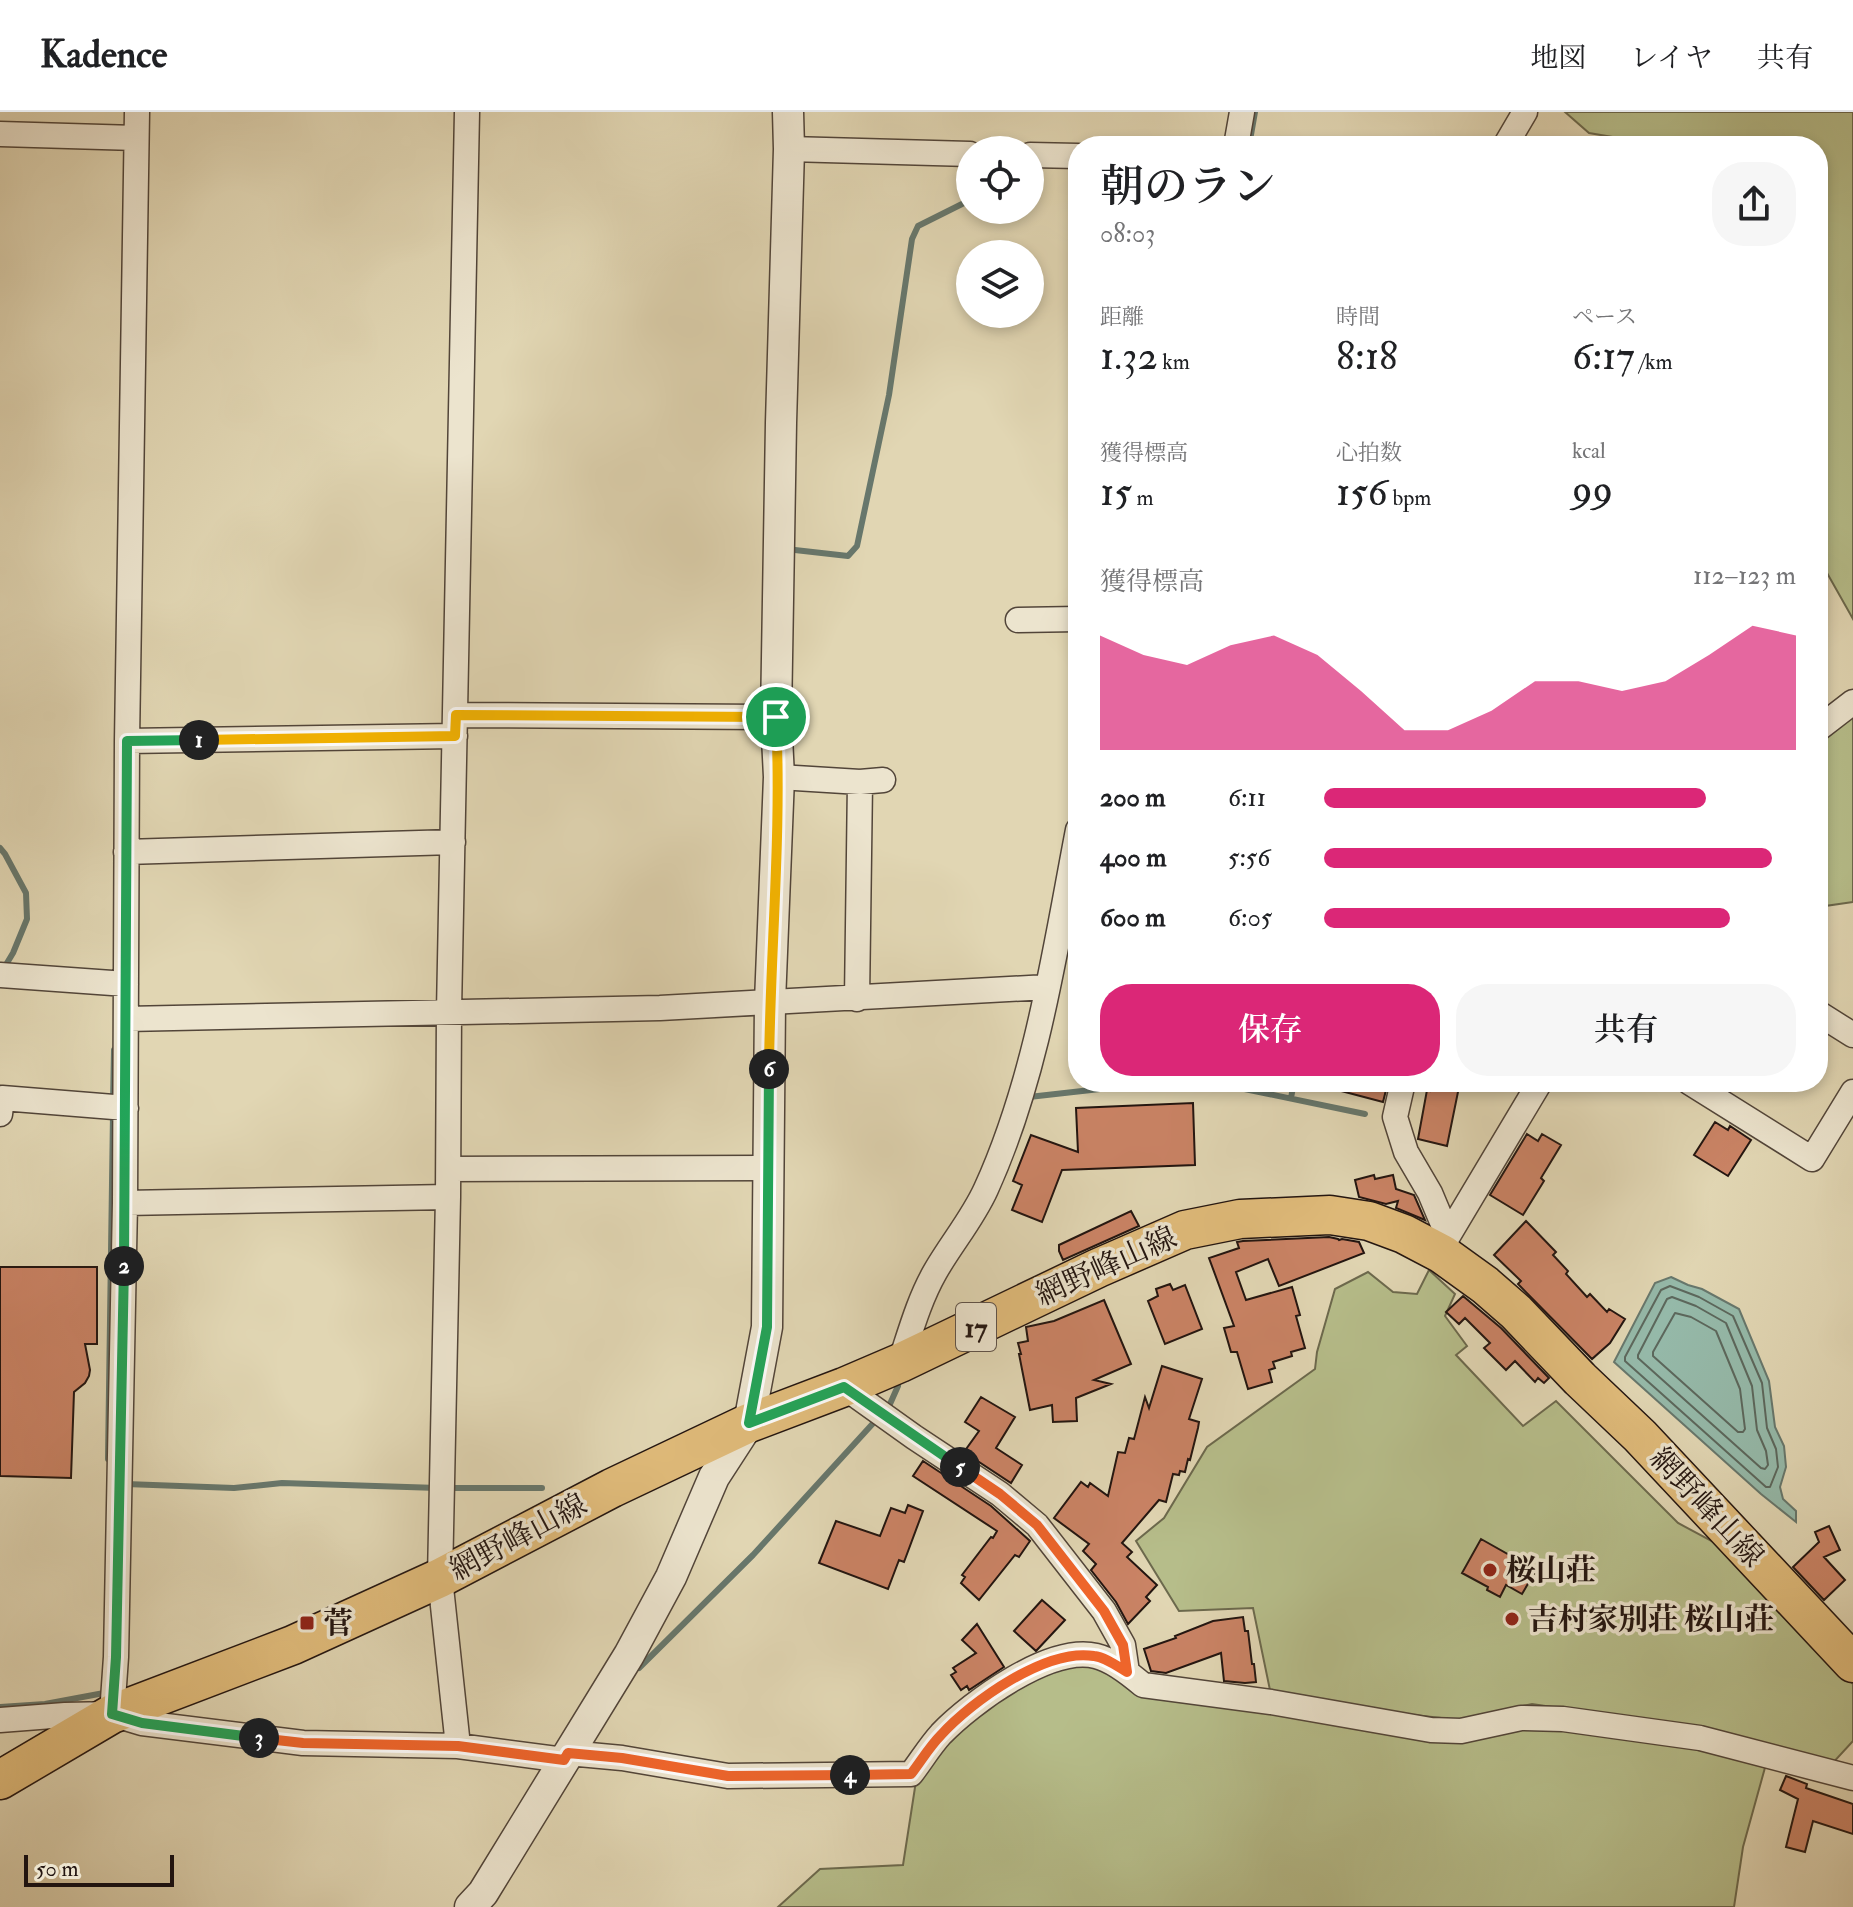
<!DOCTYPE html>
<html lang="ja">
<meta charset="utf-8">
<style>
:root{--surface:#fff;--page:#f6f6f6;--text:#202124;--muted:#757577;--line:#e0e0e0;--accent:#db2777}
body{margin:0;font-family:"IM FELL Double Pica","Noto Serif JP",serif;background:var(--page);color:var(--text);height:100vh;display:flex;flex-direction:column;font-size:30px;white-space:nowrap}
*{box-sizing:border-box;margin:0}
p{font-size:26px;color:var(--muted)}
.icon{flex:none;width:44px;height:44px;fill:none;stroke:currentColor;stroke-width:2;stroke-linecap:round;stroke-linejoin:round}
.map{position:relative;flex:1;overflow:hidden}
.drawer{position:absolute;left:1068px;top:24px;width:760px;height:956px;display:flex;flex-direction:column;background:var(--surface);border-radius:32px;box-shadow:0 4px 12px #0003}
.drawer>*{flex:none}
.buttons{position:absolute;left:956px;top:24px;display:grid;gap:16px}
.buttons a{display:grid;place-items:center;width:88px;height:88px;border-radius:50%;background:var(--surface);box-shadow:0 4px 12px #0003;font-size:40px}
.scale{position:absolute;left:24px;bottom:20px;width:150px;box-sizing:border-box;padding-left:8px;border:4px solid #231510;border-top:0;font-size:22px;line-height:28px;white-space:nowrap;color:#231510;-webkit-text-stroke:6px #ece4ce;paint-order:stroke}
.pin{position:absolute;display:grid;place-items:center;width:68px;height:68px;color:#fff;margin:-34px;border:4px solid #fff;border-radius:50%;box-shadow:0 2px 8px #0007}
.km{position:absolute;width:40px;height:40px;margin:-20px;border-radius:50%;background:#222;color:#fff;font-size:22px;line-height:40px;text-align:center}
.round{display:grid;place-items:center;flex:none;width:84px;height:84px;border-radius:32px;background:var(--page)}
.head{display:flex;align-items:center;justify-content:space-between;height:136px;padding:0 32px}
h1{font-size:44px;font-weight:600;line-height:60px}
.figures{display:grid;grid-template-columns:repeat(3,1fr);gap:12px;height:136px;padding:8px 32px}
.figures div{display:grid;align-content:center}
.figures b{font-size:40px;font-weight:600}
.figures small{font-size:22px;font-weight:400}
.figures p{font-size:22px}
.chart{height:224px;padding:16px 32px}
.chart p{display:flex;justify-content:space-between}
.chart svg{width:100%;height:144px;margin-top:8px;fill:var(--accent);opacity:.7}
.button{display:flex;gap:16px;margin-top:auto;padding:16px 32px}
.button a{flex:1;height:92px;border-radius:32px;background:var(--accent);color:#fff;font-size:32px;font-weight:600;line-height:92px;text-align:center}
.button a+a{background:var(--page);color:var(--text)}
ul{padding:0 32px;list-style:none;font-size:26px}
li{display:grid;grid-template-columns:128px 96px 1fr;align-items:center;height:60px}
li i{height:20px;border-radius:10px;background:var(--accent)}
header{display:flex;align-items:center;gap:48px;box-sizing:border-box;height:112px;padding:0 40px;background:var(--surface);border-bottom:2px solid var(--line)}
header strong{font-size:38px}
nav{display:flex;gap:44px;margin-inline-start:auto;font-size:28px}
.map>svg:first-child{display:block}
.green{fill:#b6bd8a;stroke:#6c694d;stroke-width:2}
.water{fill:#95b9a9;stroke:#67776c;stroke-width:2}
.lines{fill:none;stroke-linecap:round;stroke-linejoin:round}
.shore{stroke:#5c675c;stroke-width:2}
.stream{stroke:#67776c;stroke-width:6}
.building{fill:#ca8365;stroke:#231510;stroke-width:2}
.minor-casing{stroke:#524539;stroke-width:27}
.tertiary-casing{stroke:#524539;stroke-width:33}
.primary-casing{stroke:#231510;stroke-width:41}
.minor{stroke:#ece4ce;stroke-width:24}
.tertiary{stroke:#ece4ce;stroke-width:30}
.primary{stroke:#e0bb7a;stroke-width:38}
.split-1-casing{stroke:#fff;stroke-width:16}
.split-2-casing{stroke:#fff;stroke-width:16}
.split-3-casing{stroke:#fff;stroke-width:16}
.split-4-casing{stroke:#fff;stroke-width:16}
.split-5-casing{stroke:#fff;stroke-width:16}
.split-6-casing{stroke:#fff;stroke-width:16}
.split-7-casing{stroke:#fff;stroke-width:16}
.split-1{stroke:#f5b400;stroke-width:10}
.split-2{stroke:#22a559;stroke-width:10}
.split-3{stroke:#22a559;stroke-width:10}
.split-4{stroke:#f0652b;stroke-width:10}
.split-5{stroke:#f0652b;stroke-width:10}
.split-6{stroke:#22a559;stroke-width:10}
.split-7{stroke:#f5b400;stroke-width:10}
.poi-dot{fill:#8f2418;stroke:#ece4ce;stroke-width:3}
.labels{text-anchor:middle;stroke-width:7;stroke-linejoin:round;paint-order:stroke}
.shield{fill:#ece4ce;stroke:#5f5349;stroke-width:2}
.shield-label{font-size:28px;font-weight:bold;fill:#231510}
.street-label{font-size:30px;fill:#231510;stroke:#ece4ce}
.poi-label{font-size:30px;font-weight:bold;fill:#231510;stroke:#ece4ce;text-anchor:start}
</style>
<header>
<strong>Kadence</strong>
<nav><a>地図</a><a>レイヤ</a><a>共有</a></nav>
</header>
<div class="map">
<svg width="1853" height="1795" viewBox="0 0 1853 1795">
<rect width="100%" height="100%" fill="#e1d6b3"/>
<filter id="stains"><feTurbulence type="fractalNoise" baseFrequency=".0025" numOctaves="4"/><feColorMatrix values="0 0 0 0 .2 0 0 0 0 .09 0 0 0 0 .02 0 0 0 .5 -.17"/></filter>
<radialGradient id="worn" r=".72"><stop offset=".6" stop-color="#630" stop-opacity="0"/><stop offset="1" stop-color="#630" stop-opacity=".3"/></radialGradient>
<path class="green" d="M 1565,0 L 1853,0 L 1853,507 L 1818,445 L 1818,34 L 1666,34 L 1589,21 Z
M 1853,602 L 1853,790 L 1818,795 L 1818,630 Z
M 1429,1158 L 1455,1182 L 1445,1204 L 1467,1234 L 1456,1243 L 1523,1314 L 1556,1289 L 1678,1411 L 1723,1435 L 1853,1572 L 1853,1629 L 1831,1653 L 1695,1616 L 1532,1592 L 1460,1608 L 1321,1593 L 1271,1583 L 1253,1496 L 1179,1499 L 1136,1429 L 1164,1406 L 1207,1335 L 1315,1257 L 1317,1240 L 1335,1177 L 1368,1160 L 1393,1180 L 1417,1182 Z
M 1074,1551 L 1094,1552 L 1143,1581 L 1521,1615 C 1604,1617 1686,1634 1766,1652 L 1743,1735 L 1734,1795 L 778,1795 L 820,1757 L 903,1753 L 916,1669 L 944,1628 L 1030,1563 Z"/>
<path class="water" d="M 1671,1165 L 1688,1173 L 1702,1177 L 1739,1197 L 1769,1269 L 1775,1315 L 1784,1334 L 1786,1355 L 1780,1375 L 1783,1387 L 1796,1399 L 1796,1410 L 1761,1382 L 1614,1250 L 1655,1171 Z"/>
<g class="lines">
<path class="shore" d="M 1670,1174 L 1699,1185 L 1733,1204 L 1762,1271 L 1767,1316 L 1776,1337 L 1778,1355 L 1770,1375 L 1766,1375 L 1625,1249 L 1625,1245 L 1661,1178 Z
M 1672,1185 L 1696,1194 L 1726,1211 L 1752,1274 L 1757,1318 L 1766,1339 L 1768,1353 L 1765,1357 L 1761,1356 L 1638,1246 L 1638,1243 L 1667,1187 Z
M 1675,1201 L 1691,1205 L 1716,1219 L 1740,1277 L 1745,1317 L 1743,1320 L 1738,1320 L 1653,1244 L 1653,1240 Z"/>
<path class="stream" d="M 1249,34 L 1255,0
M 786,437 L 848,444 L 857,434 L 889,283 L 912,127 L 918,114 L 970,88
M 0,736 L 5,742 L 26,781 L 27,807 L 13,841 L 4,856
M 1068,837 L 1078,789
M 1173,970 L 1230,974 L 1365,1002
M 1029,985 L 1162,970
M 1291,986 L 1294,970
M 113,991 L 114,938
M 884,1299 L 890,1292 L 898,1274
M 108,1347 L 113,1002
M 126,1372 L 234,1376 L 282,1371 L 438,1376
M 449,1376 L 542,1376
M 639,1556 L 753,1443 L 877,1307
M 0,1595 L 45,1592 L 104,1581 L 104,1578"/>
</g>
<path class="building" d="M 1327,970 L 1388,970 L 1383,990 L 1326,975 Z
M 1432,970 L 1460,970 L 1447,1034 L 1418,1027 L 1427,978 L 1430,979 Z
M 1193,991 L 1195,1053 L 1062,1058 L 1042,1110 L 1012,1098 L 1022,1073 L 1013,1069 L 1031,1023 L 1078,1040 L 1076,996 Z
M 1715,1010 L 1728,1018 L 1730,1014 L 1751,1028 L 1728,1064 L 1694,1043 Z
M 1527,1022 L 1538,1029 L 1542,1022 L 1561,1033 L 1541,1066 L 1544,1069 L 1523,1103 L 1490,1083 Z
M 1374,1063 L 1375,1067 L 1393,1063 L 1396,1077 L 1414,1083 L 1425,1108 L 1396,1096 L 1398,1089 L 1386,1092 L 1359,1085 L 1355,1068 Z
M 1131,1099 L 1139,1114 L 1063,1148 L 1059,1139 L 1059,1133 Z
M 1526,1109 L 1556,1140 L 1553,1143 L 1568,1159 L 1566,1162 L 1587,1185 L 1590,1182 L 1607,1200 L 1609,1197 L 1625,1207 L 1610,1231 L 1592,1247 L 1518,1172 L 1521,1169 L 1494,1143 Z
M 1329,1125 L 1338,1127 L 1339,1128 L 1342,1127 L 1359,1130 L 1364,1141 L 1279,1174 L 1268,1147 L 1236,1160 L 1246,1188 L 1292,1175 L 1300,1203 L 1296,1204 L 1305,1236 L 1291,1240 L 1292,1244 L 1273,1250 L 1275,1256 L 1269,1258 L 1272,1270 L 1248,1277 L 1237,1240 L 1231,1240 L 1224,1216 L 1234,1214 L 1209,1146 L 1239,1136 L 1237,1130 L 1243,1129 Z
M 0,1155 L 97,1155 L 97,1232 L 85,1232 L 90,1258 L 89,1264 L 85,1271 L 74,1280 L 71,1366 L 0,1364 Z
M 1170,1172 L 1173,1178 L 1185,1173 L 1202,1217 L 1165,1232 L 1148,1189 L 1158,1184 L 1156,1177 Z
M 1463,1184 L 1501,1216 L 1549,1266 L 1544,1271 L 1538,1266 L 1535,1270 L 1515,1249 L 1506,1258 L 1484,1236 L 1490,1231 L 1465,1206 L 1459,1212 L 1446,1200 Z
M 1104,1188 L 1131,1252 L 1094,1268 L 1111,1272 L 1076,1286 L 1077,1309 L 1053,1310 L 1052,1293 L 1030,1298 L 1019,1242 L 1021,1242 L 1018,1231 L 1028,1229 L 1026,1215 L 1054,1209 Z
M 1162,1254 L 1202,1267 L 1189,1307 L 1199,1310 L 1198,1316 L 1190,1348 L 1188,1347 L 1185,1360 L 1180,1359 L 1179,1363 L 1173,1362 L 1166,1390 L 1159,1388 L 1122,1431 L 1132,1440 L 1127,1445 L 1157,1473 L 1146,1485 L 1150,1489 L 1128,1512 L 1116,1490 L 1091,1458 L 1096,1452 L 1083,1439 L 1089,1432 L 1054,1406 L 1081,1370 L 1088,1375 L 1090,1371 L 1108,1384 L 1118,1340 L 1125,1341 L 1129,1326 L 1134,1327 L 1145,1285 L 1149,1296 Z
M 981,1285 L 1015,1305 L 996,1336 L 1022,1353 L 1011,1371 L 964,1340 L 979,1319 L 965,1310 Z
M 923,1349 L 991,1394 L 1030,1429 L 1019,1445 L 1015,1443 L 979,1488 L 961,1471 L 965,1465 L 962,1463 L 991,1425 L 993,1426 L 997,1419 L 913,1364 Z
M 908,1393 L 923,1399 L 904,1450 L 899,1448 L 888,1477 L 819,1451 L 836,1409 L 880,1424 L 891,1396 L 905,1401 Z
M 1829,1414 L 1840,1438 L 1824,1445 L 1845,1468 L 1824,1488 L 1793,1455 L 1819,1430 L 1815,1420 Z
M 1481,1427 L 1536,1458 L 1522,1482 L 1506,1473 L 1500,1485 L 1487,1478 L 1488,1475 L 1462,1461 Z
M 1042,1488 L 1065,1508 L 1036,1539 L 1014,1519 Z
M 1243,1505 L 1245,1519 L 1248,1519 L 1252,1552 L 1254,1552 L 1256,1570 L 1245,1571 L 1224,1569 L 1221,1541 L 1166,1561 L 1151,1559 L 1144,1537 L 1176,1526 L 1175,1524 L 1213,1509 Z
M 977,1512 L 1004,1555 L 969,1578 L 967,1574 L 961,1578 L 951,1563 L 956,1560 L 953,1556 L 976,1541 L 962,1528 Z
M 1786,1664 L 1807,1672 L 1806,1676 L 1853,1692 L 1853,1722 L 1813,1709 L 1805,1740 L 1786,1735 L 1798,1687 L 1780,1678 Z"/>
<g class="lines">
<g class="minor-casing">
<path id="minor" d="M 0,22 L 136,26
M 1236,34 L 1242,0
M 1505,34 L 1525,0
M 789,37 L 970,42
M 1030,43 L 1078,44
M 1018,508 L 1078,507
M 456,603 L 776,605
M 1818,617 L 1853,590
M 127,629 L 455,624
M 779,665 L 860,670 L 883,668
M 126,740 L 453,730
M 0,863 L 126,872
M 857,887 L 860,670
M 1818,901 L 1853,923
M 126,907 L 660,896 L 1047,875
M 1403,970 L 1395,1005 L 1406,1040 L 1430,1081 L 1448,1124
M 1689,970 L 1812,1047 L 1853,980
M 0,1002 L 2,986 L 126,996
M 449,1057 L 768,1056
M 125,1091 L 448,1085
M 1442,1142 L 1448,1124 L 1540,970
M 900,1251 C 910,1221 919,1188 935,1160 C 951,1132 973,1106 986,1077 C 1037,965 1055,838 1078,718
M 844,1275 L 914,1325 L 1000,1382 L 1037,1413 L 1104,1499 L 1123,1533 L 1127,1560
M 112,1602 L 116,1545 L 125,1091 L 127,629 L 137,0
M 0,1608 L 65,1603 L 112,1602 L 142,1611 L 303,1631 L 458,1634 L 564,1648
M 458,1634 L 440,1466 L 448,1085 L 449,899 L 467,0
M 568,1641 L 622,1646 L 728,1664 L 911,1662 C 921,1649 930,1634 941,1622 C 972,1590 1050,1533 1096,1544 C 1113,1548 1130,1562 1143,1573 L 1271,1590 L 1431,1618 L 1461,1619 L 1521,1606 L 1563,1607 L 1700,1626 L 1853,1666"/>
</g>
<g class="tertiary-casing">
<path id="tertiary" d="M 470,1795 L 483,1781 L 629,1543 L 671,1465 L 714,1365 L 749,1311 L 767,1215 L 770,890 L 779,665 L 776,605 L 781,311 L 789,37 L 788,0"/>
</g>
<g class="primary-casing">
<path id="primary" d="M 0,1668 L 112,1602 L 293,1533 L 440,1466 L 612,1376 L 749,1311 L 844,1275 L 900,1251 L 1098,1156 L 1185,1118 L 1240,1107 L 1330,1103 L 1369,1109 L 1404,1122 L 1442,1142 L 1485,1173 L 1516,1200 L 1580,1267 L 1640,1324 L 1853,1551"/>
</g>
<use href="#minor" class="minor"/>
<use href="#tertiary" class="tertiary"/>
<use href="#primary" class="primary"/>
</g>
<g class="lines">
<g class="split-1-casing">
<path id="split-1" d="M 199,628 L 455,624 L 456,603 L 776,605"/>
</g>
<g class="split-2-casing">
<path id="split-2" d="M 124,1154 L 127,629 L 199,628"/>
</g>
<g class="split-3-casing">
<path id="split-3" d="M 124,1154 L 116,1545 L 112,1602 L 142,1611 L 259,1626"/>
</g>
<g class="split-4-casing">
<path id="split-4" d="M 259,1626 L 303,1631 L 458,1634 L 564,1648 L 568,1641 L 622,1646 L 728,1664 L 850,1663"/>
</g>
<g class="split-5-casing">
<path id="split-5" d="M 850,1663 L 911,1662 C 921,1649 930,1634 941,1623 C 972,1589 1046,1536 1094,1544 C 1105,1545 1117,1554 1127,1560 L 1123,1533 L 1104,1499 L 1037,1413 L 1000,1382 L 960,1355"/>
</g>
<g class="split-6-casing">
<path id="split-6" d="M 769,957 L 767,1215 L 749,1311 L 844,1275 L 960,1355"/>
</g>
<g class="split-7-casing">
<path id="split-7" d="M 769,957 C 770,839 782,722 776,605"/>
</g>
<use href="#split-1" class="split-1"/>
<use href="#split-2" class="split-2"/>
<use href="#split-3" class="split-3"/>
<use href="#split-4" class="split-4"/>
<use href="#split-5" class="split-5"/>
<use href="#split-6" class="split-6"/>
<use href="#split-7" class="split-7"/>
</g>
<g class="poi-dot">
<circle cx="1490" cy="1458" r="8"/>
<circle cx="1512" cy="1507" r="8"/>
<rect x="299" y="1503" width="16" height="16" rx="4"/>
</g>
<g class="labels">
<rect class="shield" x="956" y="1191" width="40" height="48" rx="6"/>
<g class="shield-label">
<text x="976" y="1225">17</text>
</g>
<g class="street-label">
<text transform="translate(1106 1154) rotate(-24)" y="10">網野峰山線</text>
<text transform="translate(1707 1395) rotate(47)" y="10">網野峰山線</text>
<text transform="translate(518 1425) rotate(-28)" y="10">網野峰山線</text>
</g>
<g class="poi-label">
<text x="1506" y="1468">桜山荘</text>
<text x="1528" y="1517">吉村家別荘 桜山荘</text>
<text x="323" y="1521">菅</text>
</g>
</g>
<rect width="100%" height="100%" filter="url(#stains)"/>
<rect width="100%" height="100%" fill="url(#worn)"/>
</svg>
<div class="buttons">
<a><svg class="icon" aria-label="locate" viewBox="0 0 24 24"><circle cx="12" cy="12" r="6"/><path d="M12 2v4M12 18v4M2 12h4M18 12h4"/></svg></a>
<a><svg class="icon" aria-label="layers" viewBox="0 0 24 24"><path d="M12 4l9 5-9 5-9-5zM3 14l9 5 9-5"/></svg></a>
</div>
<div class="scale">50 m</div>
<div class="pin" style="left:776px;top:605px;background:#1e9e55"><svg class="icon" aria-label="arrive" viewBox="0 0 24 24"><path d="M6 21V4h12l-3 4 3 4H6"/></svg></div>
<b class="km" style="left:199px;top:628px">1</b>
<b class="km" style="left:124px;top:1154px">2</b>
<b class="km" style="left:259px;top:1626px">3</b>
<b class="km" style="left:850px;top:1663px">4</b>
<b class="km" style="left:960px;top:1355px">5</b>
<b class="km" style="left:769px;top:957px">6</b>
<section class="drawer">
<div class="head"><div><h1>朝のラン</h1><p>08:03</p></div><a class="round"><svg class="icon" aria-label="share" viewBox="0 0 24 24"><path d="M12 15V3M7 8l5-5 5 5M5 13v7h14v-7"/></svg></a></div>
<div class="figures">
<div><p>距離</p><b>1.32<small> km</small></b></div>
<div><p>時間</p><b>8:18</b></div>
<div><p>ペース</p><b>6:17<small> /km</small></b></div>
</div>
<div class="figures">
<div><p>獲得標高</p><b>15<small> m</small></b></div>
<div><p>心拍数</p><b>156<small> bpm</small></b></div>
<div><p>kcal</p><b>99</b></div>
</div>
<div class="chart"><p><span>獲得標高</span>112–123 m</p>
<svg viewBox="0 0 160 44" preserveAspectRatio="none"><path d="M0 44V9L10 15L20 18L30 12L40 9L50 15L60 26L70 38L80 38L90 32L100 23L110 23L120 26L130 23L140 15L150 6L160 9V44z"/></svg>
</div>
<ul>
<li><b>200 m</b>6:11<i style="width:81%"></i></li>
<li><b>400 m</b>5:56<i style="width:95%"></i></li>
<li><b>600 m</b>6:05<i style="width:86%"></i></li>
</ul>
<div class="button"><a>保存</a><a>共有</a></div>
</section>
</div>
